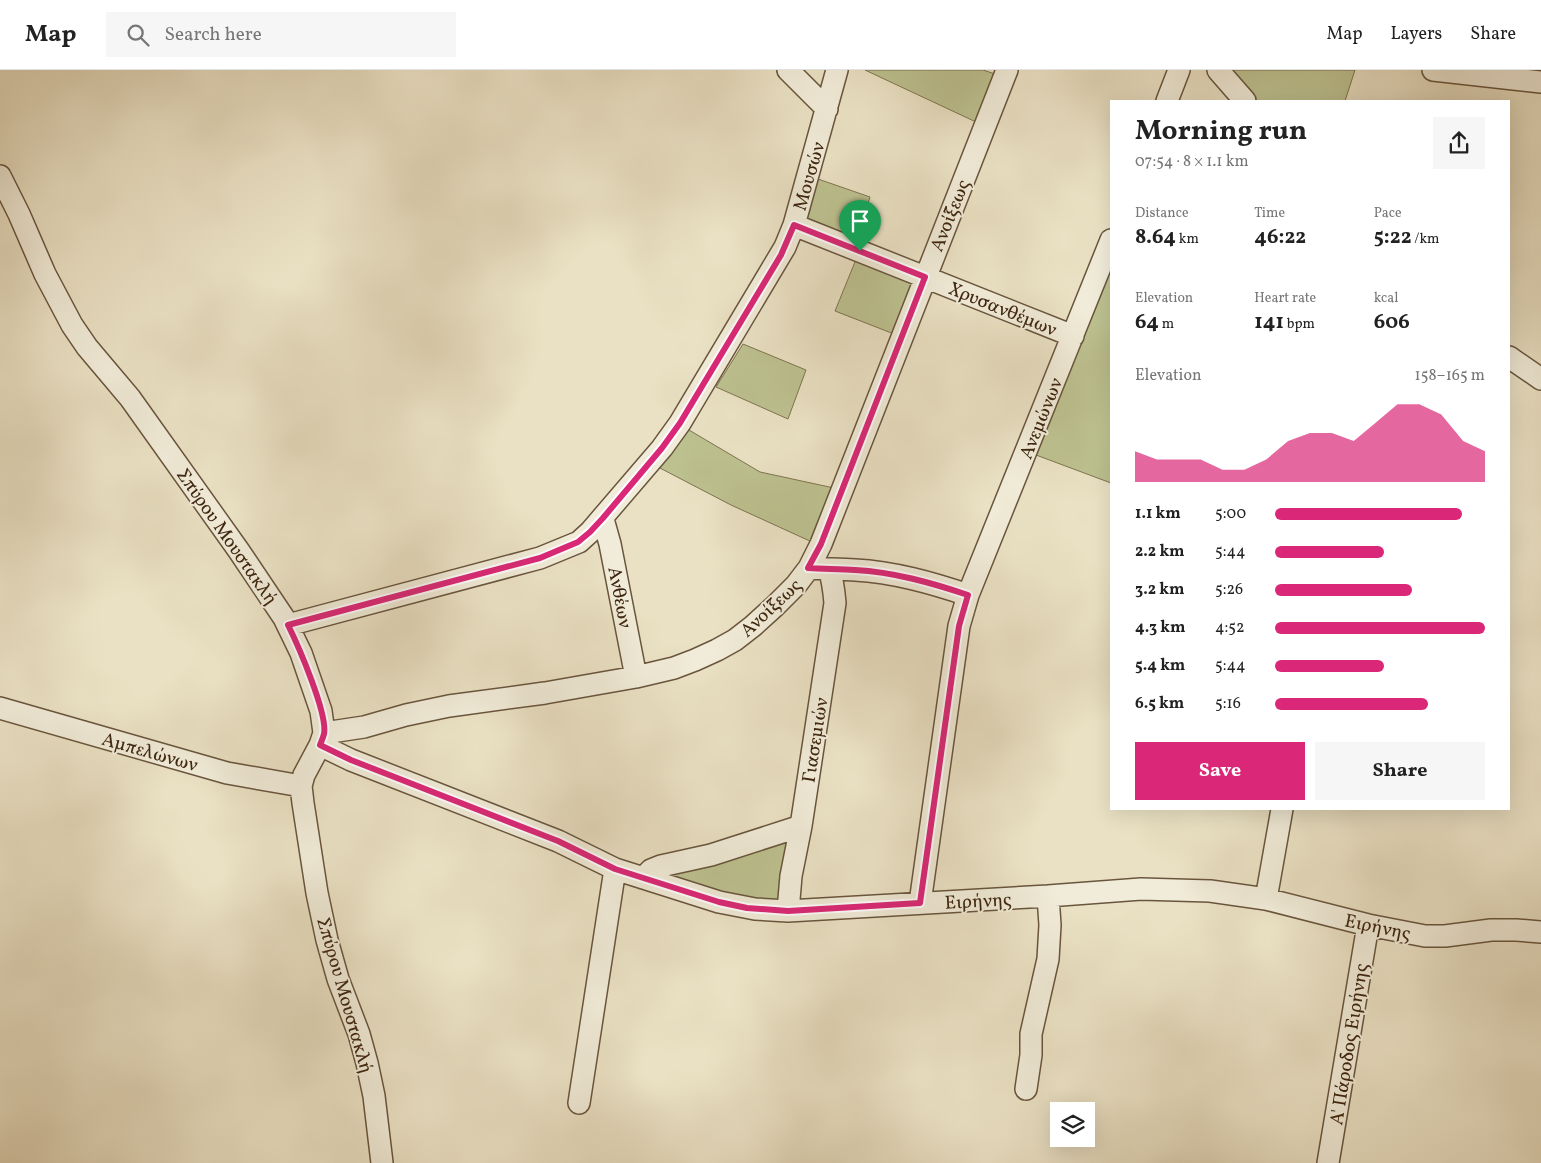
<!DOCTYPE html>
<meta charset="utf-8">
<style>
:root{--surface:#fff;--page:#f6f6f6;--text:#222;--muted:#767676;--line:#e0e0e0;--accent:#db2777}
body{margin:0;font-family:Vollkorn,serif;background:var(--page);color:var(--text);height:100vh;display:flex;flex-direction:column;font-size:19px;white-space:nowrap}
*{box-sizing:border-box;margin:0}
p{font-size:16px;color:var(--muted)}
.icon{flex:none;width:28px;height:28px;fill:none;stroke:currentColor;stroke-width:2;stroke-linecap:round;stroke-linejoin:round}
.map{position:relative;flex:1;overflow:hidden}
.panel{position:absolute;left:1110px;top:30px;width:400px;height:710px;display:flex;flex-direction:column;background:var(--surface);border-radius:0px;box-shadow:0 5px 20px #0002}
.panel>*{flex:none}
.fabs{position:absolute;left:1050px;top:1032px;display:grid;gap:10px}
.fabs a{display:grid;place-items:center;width:45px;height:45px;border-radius:0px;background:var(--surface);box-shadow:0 5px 20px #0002;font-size:25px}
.pin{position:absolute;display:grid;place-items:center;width:42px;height:42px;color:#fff;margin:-51px -21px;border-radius:50% 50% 50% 0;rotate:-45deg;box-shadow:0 0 5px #0007}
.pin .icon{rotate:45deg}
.round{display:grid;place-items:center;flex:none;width:52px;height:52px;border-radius:0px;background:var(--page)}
.headline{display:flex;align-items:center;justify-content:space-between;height:85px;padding:0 25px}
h1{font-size:28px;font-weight:700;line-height:38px}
.metrics{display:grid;grid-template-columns:repeat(3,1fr);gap:8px;height:85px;padding:5px 25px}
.metrics div{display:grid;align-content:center}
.metrics b{font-size:21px;font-weight:700}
.metrics small{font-size:14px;font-weight:400}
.metrics p{font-size:14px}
.chart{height:140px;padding:10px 25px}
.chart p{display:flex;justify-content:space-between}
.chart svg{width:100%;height:90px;margin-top:5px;fill:var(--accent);opacity:.7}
.button{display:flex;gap:10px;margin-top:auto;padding:10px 25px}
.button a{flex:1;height:58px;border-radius:0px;background:var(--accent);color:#fff;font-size:20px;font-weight:700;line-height:58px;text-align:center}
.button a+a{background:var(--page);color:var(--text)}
ul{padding:0 25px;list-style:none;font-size:16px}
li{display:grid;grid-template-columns:80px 60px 1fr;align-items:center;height:38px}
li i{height:12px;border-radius:6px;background:var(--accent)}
header{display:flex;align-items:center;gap:30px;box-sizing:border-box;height:70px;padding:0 25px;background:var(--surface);border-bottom:1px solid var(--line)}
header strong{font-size:24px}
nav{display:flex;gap:28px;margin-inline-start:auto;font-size:18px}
.search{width:350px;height:45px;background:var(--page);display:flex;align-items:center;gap:12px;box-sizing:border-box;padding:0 18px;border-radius:0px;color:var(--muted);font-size:19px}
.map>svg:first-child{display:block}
.green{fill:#bdc190;stroke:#7e7450}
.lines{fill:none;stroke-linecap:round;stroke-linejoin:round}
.minor-casing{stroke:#69553d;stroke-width:24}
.minor{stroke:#f1ecd9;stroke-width:21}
.route-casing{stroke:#fff;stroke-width:10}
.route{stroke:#db2777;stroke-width:6}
.labels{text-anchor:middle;stroke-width:4;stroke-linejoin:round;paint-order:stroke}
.street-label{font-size:19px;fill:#3e2610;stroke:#f1ecd9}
</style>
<header>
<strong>Map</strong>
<div class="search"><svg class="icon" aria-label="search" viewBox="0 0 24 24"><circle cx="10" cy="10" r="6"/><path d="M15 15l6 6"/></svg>Search here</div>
<nav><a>Map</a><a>Layers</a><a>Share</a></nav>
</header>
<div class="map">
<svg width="1541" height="1093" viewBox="0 0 1541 1093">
<rect width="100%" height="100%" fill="#eae1c4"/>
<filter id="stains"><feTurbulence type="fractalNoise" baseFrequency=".004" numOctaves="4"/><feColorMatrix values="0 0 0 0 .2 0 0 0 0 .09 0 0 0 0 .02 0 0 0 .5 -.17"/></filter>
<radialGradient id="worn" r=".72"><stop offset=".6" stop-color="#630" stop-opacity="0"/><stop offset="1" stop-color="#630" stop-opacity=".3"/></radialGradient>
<path class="green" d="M 865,0 L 983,0 L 995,4 L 976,52 Z
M 1226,0 L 1355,0 L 1345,31 L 1254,31 Z
M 818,109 L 870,127 L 856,170 L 806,153 Z
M 857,187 L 915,210 L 894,264 L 835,241 Z
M 1109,202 L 1111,202 L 1111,413 L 1036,385 Z
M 743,274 L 806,300 L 788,349 L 716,317 Z
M 689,360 L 760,402 L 834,418 L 812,472 L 731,435 L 658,397 Z
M 787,772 L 788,774 L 779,827 L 777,830 L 742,830 L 672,808 L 665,803 Z"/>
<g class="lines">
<g class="minor-casing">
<path id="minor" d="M 788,0 L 827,39
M 1218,0 L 1245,31
M 1433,0 L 1541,12
M 1167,31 L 1179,0
M 0,106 L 19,144 L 45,204 L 72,255 L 87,277 L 130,328 L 239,481 L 284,548 L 301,583 L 321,641 L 324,663 L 320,675 L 304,705 L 301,716 L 303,733 L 317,823 L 327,870 L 338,909 L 359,964 L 367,993 L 374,1026 L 382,1093
M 794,155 L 1073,266
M 1509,287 L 1541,309
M 603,449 L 610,474 L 636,607
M 809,498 C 824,499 840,499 855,500 C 894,502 932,513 968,525 L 959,556 L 920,833
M 968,525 L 1111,170
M 288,555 L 540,488 L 579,472 L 590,462 L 662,378 L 680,353 L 785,177 L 794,155 L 837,0
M 0,638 L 227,703 L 301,716
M 324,663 L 364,657 L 406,645 L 449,636 L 545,623 L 636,607 L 674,598 L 695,590 L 717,580 L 735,570 L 753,556 L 775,536 L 796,515 L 809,498 L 821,474 L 1007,0
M 320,675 L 351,690 L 558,771 L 615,799 L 719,832 L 755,839 L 788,841 L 1048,826 L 1141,819 L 1210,821 L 1266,829 L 1368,855 L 1425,866 L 1445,866 L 1491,860 L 1516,860 L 1541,862
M 643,808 L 651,800 L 661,796 L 711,785 L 801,756
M 1266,829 L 1282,739
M 788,841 L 791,806 L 801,756 L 835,533 C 834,521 833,511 829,499
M 1026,1019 L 1031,985 L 1031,964 L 1048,889 L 1050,855 L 1048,826
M 579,1033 L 615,799
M 1328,1093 L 1368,855"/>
</g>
<use href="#minor" class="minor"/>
</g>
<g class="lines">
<g class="route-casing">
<path id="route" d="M 794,155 L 925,207 L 821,474 L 808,498 C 824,499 840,499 855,500 C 894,502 932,513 968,525 L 959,556 L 920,833 L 788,841 L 747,838 L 719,832 L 615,799 L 558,771 L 351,690 L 320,675 C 321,672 323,668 324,664 C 328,644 298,575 288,555 L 540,488 L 578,472 L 590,462 L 603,448 L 662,378 L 680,353 L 781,185 Z"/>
</g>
<use href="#route" class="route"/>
</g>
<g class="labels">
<g class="street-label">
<text transform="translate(808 106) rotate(-74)" y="7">Μουσών</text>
<text transform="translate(949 145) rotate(-68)" y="7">Ανοίξεως</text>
<text transform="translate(1003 238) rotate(22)" y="7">Χρυσανθέμων</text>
<text transform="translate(1040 348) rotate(-68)" y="7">Ανεμώνων</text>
<text transform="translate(228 466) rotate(55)" y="7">Σπύρου Μουστακλή</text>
<text transform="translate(621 527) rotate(79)" y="7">Ανθέων</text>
<text transform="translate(770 537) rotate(-43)" y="7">Ανοίξεως</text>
<text transform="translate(814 670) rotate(-81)" y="7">Γιασεμιών</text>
<text transform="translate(150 681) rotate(16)" y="7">Αμπελώνων</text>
<text transform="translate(978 830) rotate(-3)" y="7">Ειρήνης</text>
<text transform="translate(1378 856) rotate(12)" y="7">Ειρήνης</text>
<text transform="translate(346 925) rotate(74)" y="7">Σπύρου Μουστακλή</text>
<text transform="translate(1348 974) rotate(-81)" y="7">A' Πάροδος Ειρήνης</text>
</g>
</g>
<rect width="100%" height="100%" filter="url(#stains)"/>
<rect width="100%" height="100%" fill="url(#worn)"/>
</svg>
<div class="fabs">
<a><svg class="icon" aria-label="layers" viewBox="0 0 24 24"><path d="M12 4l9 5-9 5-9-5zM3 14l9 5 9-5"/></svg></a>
</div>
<div class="pin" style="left:860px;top:181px;background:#1e9e55"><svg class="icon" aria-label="arrive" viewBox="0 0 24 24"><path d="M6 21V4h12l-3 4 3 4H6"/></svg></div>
<section class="panel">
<div class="headline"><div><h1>Morning run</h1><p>07:54 · 8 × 1.1 km</p></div><a class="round"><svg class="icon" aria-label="share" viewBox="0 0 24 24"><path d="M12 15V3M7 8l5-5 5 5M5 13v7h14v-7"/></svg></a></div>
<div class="metrics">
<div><p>Distance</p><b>8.64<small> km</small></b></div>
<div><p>Time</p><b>46:22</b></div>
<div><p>Pace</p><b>5:22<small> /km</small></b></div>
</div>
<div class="metrics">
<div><p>Elevation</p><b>64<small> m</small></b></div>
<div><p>Heart rate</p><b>141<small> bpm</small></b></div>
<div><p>kcal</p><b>606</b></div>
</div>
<div class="chart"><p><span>Elevation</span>158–165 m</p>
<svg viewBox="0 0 160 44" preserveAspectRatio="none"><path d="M0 44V29L10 33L20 33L30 33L40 38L50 38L60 33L70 24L80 20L90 20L100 24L110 15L120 6L130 6L140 11L150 24L160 29V44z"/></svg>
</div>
<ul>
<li><b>1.1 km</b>5:00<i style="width:89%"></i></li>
<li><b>2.2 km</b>5:44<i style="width:52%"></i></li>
<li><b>3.2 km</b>5:26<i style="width:65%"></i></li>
<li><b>4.3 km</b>4:52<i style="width:100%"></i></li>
<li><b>5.4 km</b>5:44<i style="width:52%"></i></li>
<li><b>6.5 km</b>5:16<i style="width:73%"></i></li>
</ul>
<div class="button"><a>Save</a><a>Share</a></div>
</section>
</div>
